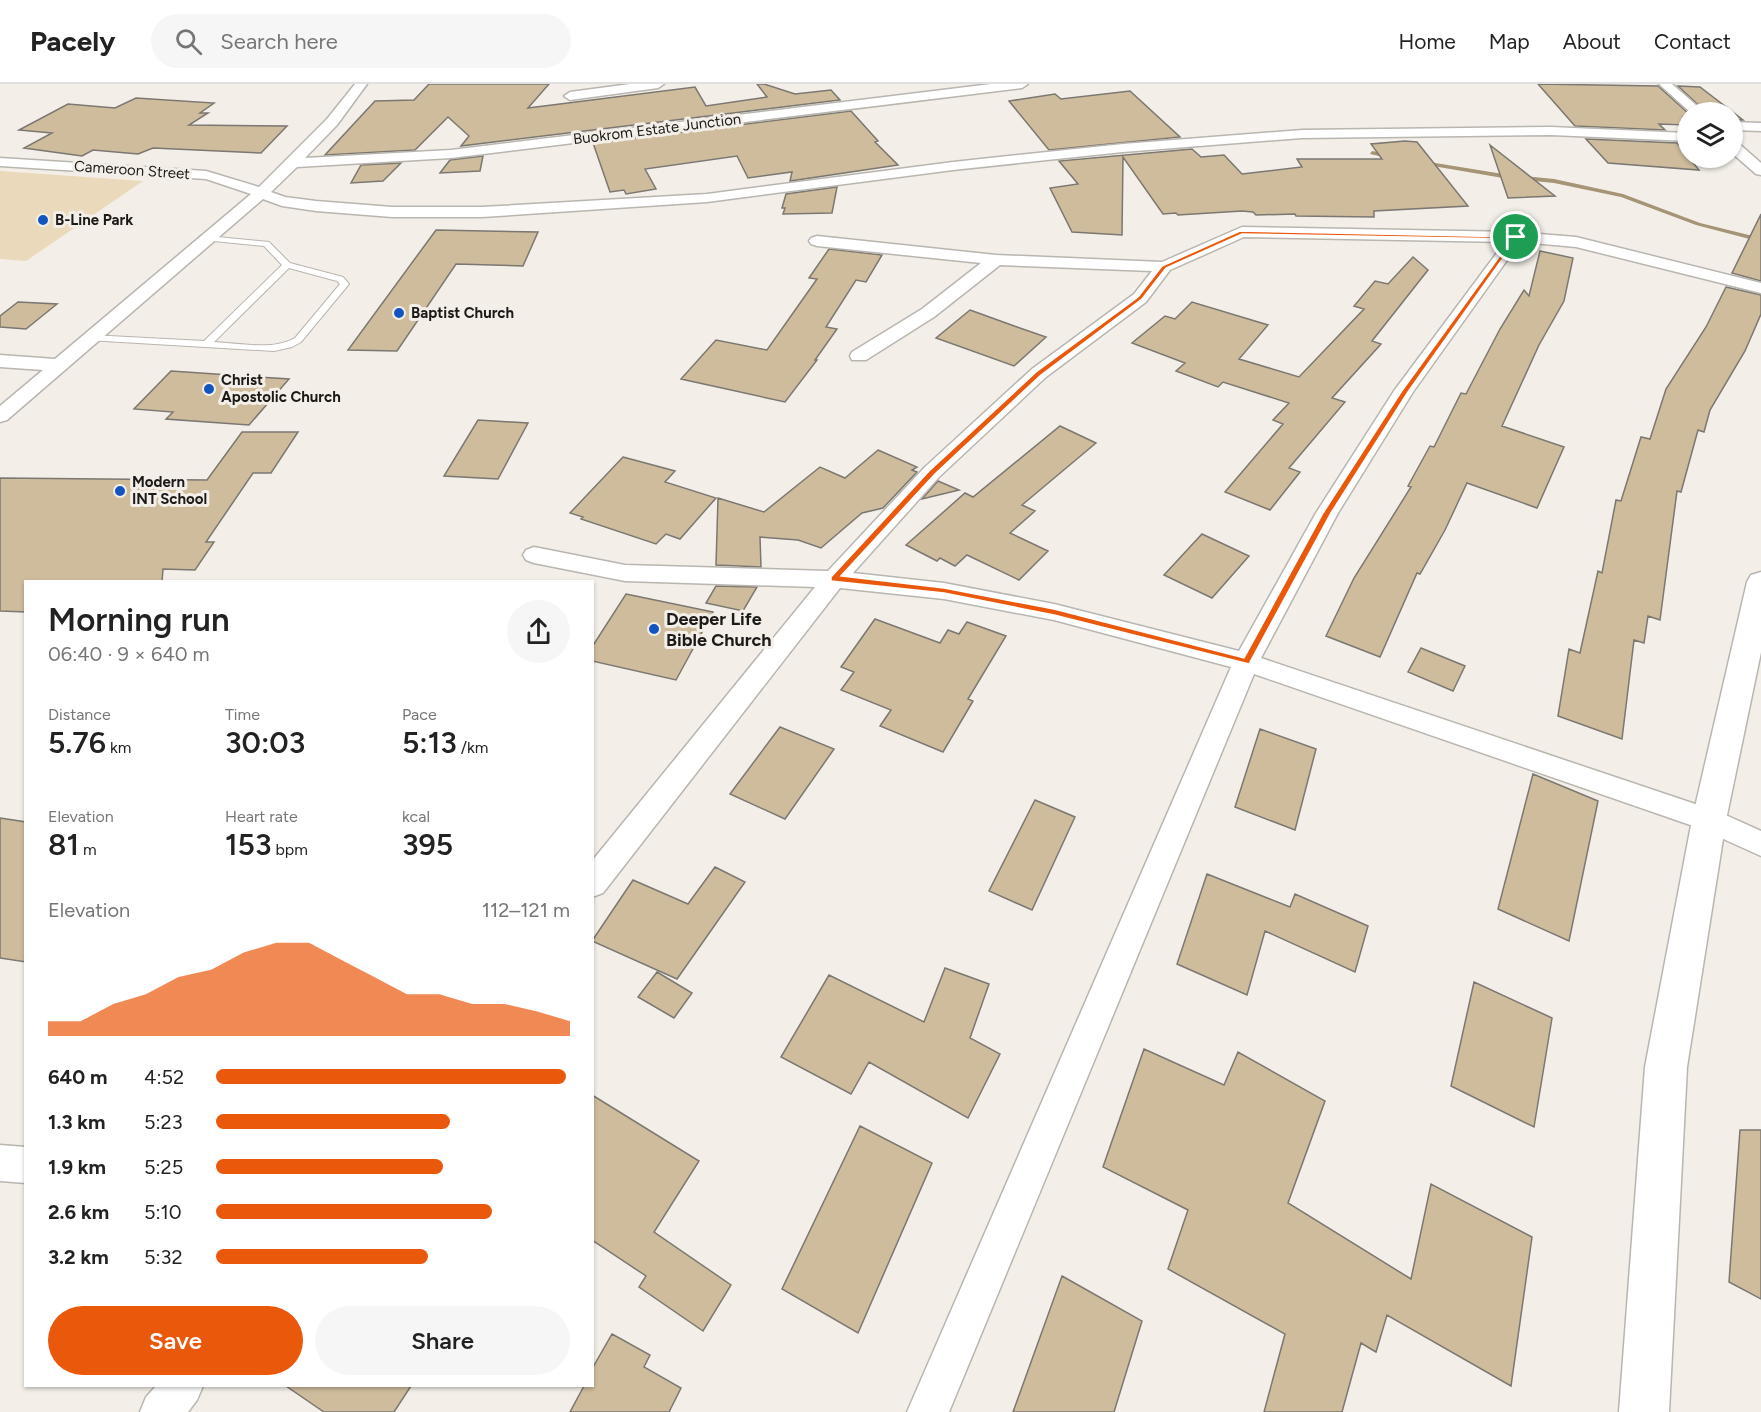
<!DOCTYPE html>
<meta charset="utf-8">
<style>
:root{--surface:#fff;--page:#f6f6f6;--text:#222;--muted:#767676;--line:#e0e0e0;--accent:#ea580c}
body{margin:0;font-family:Figtree,sans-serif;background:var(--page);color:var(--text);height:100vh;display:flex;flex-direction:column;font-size:22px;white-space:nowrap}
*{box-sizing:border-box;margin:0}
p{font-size:20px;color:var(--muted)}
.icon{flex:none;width:33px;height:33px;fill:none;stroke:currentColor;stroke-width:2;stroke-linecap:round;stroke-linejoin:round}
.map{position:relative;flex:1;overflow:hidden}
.sheet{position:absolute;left:24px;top:496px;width:570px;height:807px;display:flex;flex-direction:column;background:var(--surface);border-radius:0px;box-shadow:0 2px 4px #0004}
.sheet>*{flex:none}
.controls{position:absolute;left:1677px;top:18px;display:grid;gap:12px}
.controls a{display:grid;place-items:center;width:66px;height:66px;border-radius:50%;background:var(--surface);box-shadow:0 2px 4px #0004;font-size:30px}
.pin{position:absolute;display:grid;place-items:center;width:51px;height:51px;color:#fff;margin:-26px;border:3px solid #fff;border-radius:50%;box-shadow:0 2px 6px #0007}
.round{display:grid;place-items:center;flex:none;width:63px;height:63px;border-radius:32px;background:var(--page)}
.headline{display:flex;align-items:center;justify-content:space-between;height:102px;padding:0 24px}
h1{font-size:33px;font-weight:600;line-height:45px}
.figures{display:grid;grid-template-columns:repeat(3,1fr);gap:9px;height:102px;padding:6px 24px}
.figures div{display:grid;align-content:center}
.figures b{font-size:30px;font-weight:600}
.figures small{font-size:16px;font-weight:400}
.figures p{font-size:16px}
.chart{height:168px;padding:12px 24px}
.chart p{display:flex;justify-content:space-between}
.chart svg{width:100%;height:108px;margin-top:6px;fill:var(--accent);opacity:.7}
.button{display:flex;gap:12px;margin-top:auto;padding:12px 24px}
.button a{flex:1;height:69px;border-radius:36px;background:var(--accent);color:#fff;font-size:24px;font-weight:600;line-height:69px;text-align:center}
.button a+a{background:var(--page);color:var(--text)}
ul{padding:0 24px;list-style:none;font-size:20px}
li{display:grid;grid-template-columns:96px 72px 1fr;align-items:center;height:45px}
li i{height:15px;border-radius:8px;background:var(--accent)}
header{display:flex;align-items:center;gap:36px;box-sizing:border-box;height:84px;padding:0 30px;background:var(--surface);border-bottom:2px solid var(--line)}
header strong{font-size:28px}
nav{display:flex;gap:33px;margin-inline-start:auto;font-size:21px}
.search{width:420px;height:54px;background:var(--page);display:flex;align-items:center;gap:15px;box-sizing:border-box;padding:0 21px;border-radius:33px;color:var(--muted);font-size:22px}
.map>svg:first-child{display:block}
.green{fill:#ebd9bb}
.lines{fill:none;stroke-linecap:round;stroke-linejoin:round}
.stream{fill:#a69476;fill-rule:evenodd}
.building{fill:#cfbc9d;stroke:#7b7771;stroke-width:1.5}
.lane-casing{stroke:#b9b5af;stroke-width:2}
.street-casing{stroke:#b9b5af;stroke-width:3}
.secondary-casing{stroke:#b9b5af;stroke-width:3}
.lane{fill:#fff;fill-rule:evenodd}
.street{fill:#fff;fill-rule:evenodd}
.secondary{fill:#fff;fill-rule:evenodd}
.route{fill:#ea580c;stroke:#fff;stroke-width:1.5;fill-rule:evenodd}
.poi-dot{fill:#1454bf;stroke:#f3efe8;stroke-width:2}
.labels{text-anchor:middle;stroke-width:6;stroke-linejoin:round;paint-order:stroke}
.far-street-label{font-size:15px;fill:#1c1a18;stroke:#f3efe8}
.far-poi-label{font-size:15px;font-weight:bold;fill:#1c1a18;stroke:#f3efe8;text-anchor:start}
.poi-label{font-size:18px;font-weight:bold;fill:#1c1a18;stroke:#f3efe8;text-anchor:start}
</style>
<header>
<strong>Pacely</strong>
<div class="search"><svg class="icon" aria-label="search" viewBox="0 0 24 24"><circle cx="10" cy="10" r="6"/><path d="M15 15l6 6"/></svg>Search here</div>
<nav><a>Home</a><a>Map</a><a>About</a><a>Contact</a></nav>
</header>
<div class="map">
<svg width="1761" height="1328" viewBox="0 0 1761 1328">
<rect width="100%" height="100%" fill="#f3efe8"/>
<path class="green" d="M 0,87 L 143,97 L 26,177 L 0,175 Z"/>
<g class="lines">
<path class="stream" d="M 1372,67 L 1393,71 L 1396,73 L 1393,75 L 1370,70 Z
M 1423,77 L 1503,90 L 1554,95 L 1623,110 L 1700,139 L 1761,154 L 1761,158 L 1696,141 L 1621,113 L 1554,99 L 1503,94 L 1421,80 L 1421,78 Z"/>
</g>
<path class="building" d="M 429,0 L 549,0 L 528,24 L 695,3 L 706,22 L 767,13 L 757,0 L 764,0 L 795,10 L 831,6 L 840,16 L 461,62 L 469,52 L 448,33 L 415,66 L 325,71 L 375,17 L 414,16 Z
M 1538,0 L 1658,2 L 1688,29 L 1688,33 L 1683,33 L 1687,37 L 1682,37 L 1686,41 L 1659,40 L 1665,46 L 1575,42 Z
M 1678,2 L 1700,3 L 1743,36 L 1732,36 L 1732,28 L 1706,28 Z
M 1130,7 L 1180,53 L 1049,66 L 1009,17 L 1055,10 L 1061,15 Z
M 136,14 L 214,19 L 200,29 L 208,29 L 189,41 L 287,42 L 261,69 L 153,64 L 138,70 L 93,66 L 82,72 L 24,64 L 52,49 L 19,46 L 68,20 L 115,24 Z
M 851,27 L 878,57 L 875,58 L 898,81 L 790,97 L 792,88 L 748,94 L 737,72 L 645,85 L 656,105 L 626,110 L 624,106 L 610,108 L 593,59 Z
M 1586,55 L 1677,59 L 1699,86 L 1608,79 Z
M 1405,57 L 1417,58 L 1468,122 L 1374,127 L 1374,133 L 1296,132 L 1295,130 L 1256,131 L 1253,128 L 1242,127 L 1178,131 L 1176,129 L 1163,130 L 1123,73 L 1122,151 L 1072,148 L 1050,104 L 1078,100 L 1059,77 L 1192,65 L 1201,73 L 1224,71 L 1242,90 L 1302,83 L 1297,75 L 1382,75 L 1371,60 Z
M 1490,61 L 1555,112 L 1508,114 Z
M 483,72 L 480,87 L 440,89 L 450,76 Z
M 401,79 L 383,97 L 351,99 L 361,81 Z
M 837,103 L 832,129 L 783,130 L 785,124 L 782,124 L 786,110 Z
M 1761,130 L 1761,197 L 1732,189 Z
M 436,146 L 538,148 L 523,182 L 456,180 L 397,267 L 348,266 Z
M 829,165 L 882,171 L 866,198 L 856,196 L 826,243 L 837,245 L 815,276 L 817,276 L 785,318 L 681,295 L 716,256 L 767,266 L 817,195 L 809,194 Z
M 1540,167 L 1573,174 L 1564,217 L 1539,261 L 1502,342 L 1564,363 L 1537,424 L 1467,399 L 1445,446 L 1420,490 L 1417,489 L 1380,573 L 1326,552 L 1354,494 L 1411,403 L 1408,402 L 1430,362 L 1434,363 L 1461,309 L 1466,310 L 1500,245 L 1524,206 L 1529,212 Z
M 1413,173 L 1428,186 L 1372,257 L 1381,260 L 1332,314 L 1345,318 L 1289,384 L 1300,388 L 1270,426 L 1225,408 L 1283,340 L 1273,336 L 1289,319 L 1223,298 L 1218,303 L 1176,287 L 1185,279 L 1132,259 L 1165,232 L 1175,235 L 1192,218 L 1268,241 L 1239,275 L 1299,293 L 1364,225 L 1354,222 L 1375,197 L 1388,200 Z
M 1726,203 L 1761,211 L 1761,230 L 1745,267 L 1710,326 L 1704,348 L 1698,346 L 1681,408 L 1677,407 L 1660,536 L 1648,532 L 1644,559 L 1634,556 L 1622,655 L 1558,632 L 1569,565 L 1580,569 L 1598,487 L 1602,489 L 1616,416 L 1621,417 L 1641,353 L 1650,355 L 1666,305 L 1706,243 Z
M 18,218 L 57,220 L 26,245 L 0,243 L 0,232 Z
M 970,226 L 1017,243 L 1046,253 L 1014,282 L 936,254 Z
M 171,287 L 289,295 L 249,341 L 166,335 L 173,328 L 134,325 Z
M 478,336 L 528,339 L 498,395 L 444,392 Z
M 1060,342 L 1096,359 L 1022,421 L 1035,427 L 1010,449 L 1048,467 L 1019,496 L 967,471 L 955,482 L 940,474 L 937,477 L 906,461 L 965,409 L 973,413 Z
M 242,348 L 298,348 L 271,389 L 253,389 L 206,458 L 214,458 L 195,486 L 163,485 L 162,498 L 26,498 L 26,528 L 0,527 L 0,394 L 207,396 Z
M 878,366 L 917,383 L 912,386 L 917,388 L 883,424 L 862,429 L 821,464 L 798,456 L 760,453 L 761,483 L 716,481 L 718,414 L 764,428 L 820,383 L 845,394 Z
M 623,373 L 675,387 L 665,398 L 716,414 L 680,455 L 666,450 L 656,460 L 581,435 L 583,433 L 570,429 Z
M 938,397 L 959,406 L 922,415 Z
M 1202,450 L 1249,472 L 1212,514 L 1164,491 Z
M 716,502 L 757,503 L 743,527 L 706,519 Z
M 626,510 L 713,528 L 676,596 L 592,577 L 592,563 Z
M 875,535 L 940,559 L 948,546 L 959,550 L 967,538 L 1006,552 L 968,615 L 973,617 L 943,668 L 880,642 L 891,626 L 841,606 L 854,588 L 841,583 Z
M 1421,564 L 1465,582 L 1453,607 L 1408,588 Z
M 780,643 L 834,665 L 785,735 L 730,710 Z
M 1260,645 L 1316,665 L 1295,746 L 1235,723 Z
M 1533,690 L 1598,717 L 1569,857 L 1498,825 Z
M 1035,716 L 1075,733 L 1032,826 L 989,807 Z
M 0,734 L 26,738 L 26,878 L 0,874 Z
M 715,783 L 745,798 L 677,895 L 592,857 L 633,796 L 688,820 Z
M 1207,790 L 1290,823 L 1295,810 L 1368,842 L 1355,888 L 1265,847 L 1247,911 L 1177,880 Z
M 945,884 L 989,900 L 970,954 L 1000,970 L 968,1034 L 869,978 L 851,1010 L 781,973 L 829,891 L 924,938 Z
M 657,888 L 692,909 L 674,934 L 638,913 Z
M 1474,898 L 1552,934 L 1534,1043 L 1451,1002 Z
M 1144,965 L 1224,1001 L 1238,968 L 1325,1017 L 1288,1119 L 1411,1195 L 1431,1100 L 1532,1153 L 1511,1302 L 1387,1231 L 1376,1268 L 1361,1259 L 1342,1328 L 1264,1328 L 1285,1250 L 1168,1185 L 1188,1126 L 1103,1083 Z
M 592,1011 L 699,1077 L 654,1148 L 731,1201 L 703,1247 L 639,1203 L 646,1192 L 592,1156 Z
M 860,1042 L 932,1079 L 858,1249 L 782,1205 Z
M 1740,1046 L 1761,1046 L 1761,1215 L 1729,1198 Z
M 1062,1192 L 1142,1237 L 1114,1328 L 1013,1328 Z
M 612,1250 L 650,1271 L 644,1283 L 681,1304 L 669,1328 L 570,1328 L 584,1302 L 592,1302 L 592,1285 Z
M 286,1302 L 411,1302 L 394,1328 L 324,1328 Z"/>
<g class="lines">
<g class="lane-casing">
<path id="lane" d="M 207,152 L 269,158 L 290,179 L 343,193 L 349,200 L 301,258 L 292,263 L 274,267 L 87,256 L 85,254 L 90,251 L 204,257 L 282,181 L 264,162 L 204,156 L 203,154 ZM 289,184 L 337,197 L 340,200 L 295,254 C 272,267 240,259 214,258 Z"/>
</g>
<g class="street-casing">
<path id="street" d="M 355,0 L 367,0 L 337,41 L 305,74 L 451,66 L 991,0 L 1028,0 L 1022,4 L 451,74 L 297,83 L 271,108 L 285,113 L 316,117 L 392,123 L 482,123 L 707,110 L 953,78 L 1123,60 L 1302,46 L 1551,43 L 1688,49 L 1688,57 L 1551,51 L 1302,54 L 1123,68 L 953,86 L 707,118 L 482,133 L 392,133 L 316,127 L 282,122 L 263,115 L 7,336 L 0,338 L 0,322 L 43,286 L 0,283 L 0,271 L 55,275 L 251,110 L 206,95 L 0,82 L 0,74 L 206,87 L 259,103 L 327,35 Z
M 630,0 L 664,0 L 658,4 L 570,16 L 564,12 L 570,8 Z
M 1659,0 L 1672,0 L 1704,28 L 1690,28 Z
M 1732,38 L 1761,39 L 1761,47 L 1732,46 Z
M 1732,57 L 1737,58 L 1761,79 L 1761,91 L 1756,90 L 1732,69 Z
M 1242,143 L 1516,148 L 1576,153 L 1761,199 L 1761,209 L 1576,163 L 1520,158 L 1413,308 L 1338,429 L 1261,574 L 1719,728 L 1761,747 L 1761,772 L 1699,744 L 1254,590 L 949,1328 L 907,1328 L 1231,583 L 1054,536 L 944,515 L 840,504 L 603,809 L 592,813 L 592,777 L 815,503 L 625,497 L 534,479 L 526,476 L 523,471 L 526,466 L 534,463 L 625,481 L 828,487 L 925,383 L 1032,285 L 1134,210 L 1152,187 L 1000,181 L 934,233 L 866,276 L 852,276 L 850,272 L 852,268 L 922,225 L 981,179 L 817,162 L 811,160 L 809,157 L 811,154 L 817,152 L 996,171 L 1162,178 ZM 1244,153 L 1505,158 L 1394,307 L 1316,429 L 1239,567 L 1054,520 L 944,499 L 853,489 L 939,393 L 1046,293 L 1146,218 L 1170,186 Z
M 0,1061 L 26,1063 L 26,1099 L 0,1097 Z
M 156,1302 L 203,1302 L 197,1316 L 188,1328 L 140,1328 L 146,1313 Z"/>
</g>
<g class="secondary-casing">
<path id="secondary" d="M 1761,488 L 1761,568 L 1726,736 L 1687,983 L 1669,1328 L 1619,1328 L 1645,983 L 1692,736 L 1747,498 L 1751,491 Z"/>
</g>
<use href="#lane" class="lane"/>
<use href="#street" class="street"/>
<use href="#secondary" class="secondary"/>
</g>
<path class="route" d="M 1240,147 L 1518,153 L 1408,308 L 1331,429 L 1249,580 L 1054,531 L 944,509 L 831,497 L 831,493 L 929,387 L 1036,288 L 1138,213 L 1162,182 ZM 1242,150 L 1512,155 L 1401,308 L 1323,429 L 1244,574 L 1054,525 L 944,504 L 841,492 L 935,390 L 1041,291 L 1142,215 L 1166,184 Z"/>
<g class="poi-dot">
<circle cx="43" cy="136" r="6"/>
<circle cx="399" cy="229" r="6"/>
<circle cx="209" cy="305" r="6"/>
<circle cx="120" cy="407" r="6"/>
<circle cx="654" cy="545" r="6"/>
</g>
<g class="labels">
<g class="far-street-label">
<text transform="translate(657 45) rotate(-7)" y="5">Buokrom Estate Junction</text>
<text transform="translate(132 86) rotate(4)" y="5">Cameroon Street</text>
</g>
<g class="far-poi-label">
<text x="55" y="141">B-Line Park</text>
<text x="411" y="234">Baptist Church</text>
<text x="221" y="301">Christ<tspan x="221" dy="17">Apostolic Church</tspan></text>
<text x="132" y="403">Modern<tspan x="132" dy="17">INT School</tspan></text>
</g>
<g class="poi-label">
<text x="666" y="541">Deeper Life<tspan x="666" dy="21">Bible Church</tspan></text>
</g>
</g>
</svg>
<div class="controls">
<a><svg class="icon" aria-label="layers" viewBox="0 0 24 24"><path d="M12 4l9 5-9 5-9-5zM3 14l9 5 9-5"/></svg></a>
</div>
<div class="pin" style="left:1516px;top:153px;background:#1e9e55"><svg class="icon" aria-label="arrive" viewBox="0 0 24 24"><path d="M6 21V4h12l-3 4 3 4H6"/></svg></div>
<section class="sheet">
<div class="headline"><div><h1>Morning run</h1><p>06:40 · 9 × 640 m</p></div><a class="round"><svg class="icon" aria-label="share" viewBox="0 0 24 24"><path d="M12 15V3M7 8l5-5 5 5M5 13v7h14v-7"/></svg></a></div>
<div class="figures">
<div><p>Distance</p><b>5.76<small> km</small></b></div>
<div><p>Time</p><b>30:03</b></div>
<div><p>Pace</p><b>5:13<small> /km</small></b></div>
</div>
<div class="figures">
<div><p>Elevation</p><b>81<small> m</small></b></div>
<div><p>Heart rate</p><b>153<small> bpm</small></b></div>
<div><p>kcal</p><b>395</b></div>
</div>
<div class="chart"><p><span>Elevation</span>112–121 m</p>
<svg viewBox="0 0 160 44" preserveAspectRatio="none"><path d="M0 44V38L10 38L20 31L30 27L40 20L50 17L60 10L70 6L80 6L90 13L100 20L110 27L120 27L130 31L140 31L150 34L160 38V44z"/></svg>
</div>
<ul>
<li><b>640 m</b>4:52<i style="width:99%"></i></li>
<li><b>1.3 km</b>5:23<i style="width:66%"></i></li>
<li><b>1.9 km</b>5:25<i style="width:64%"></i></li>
<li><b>2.6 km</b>5:10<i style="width:78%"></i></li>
<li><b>3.2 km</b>5:32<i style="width:60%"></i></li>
</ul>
<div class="button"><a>Save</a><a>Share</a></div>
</section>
</div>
